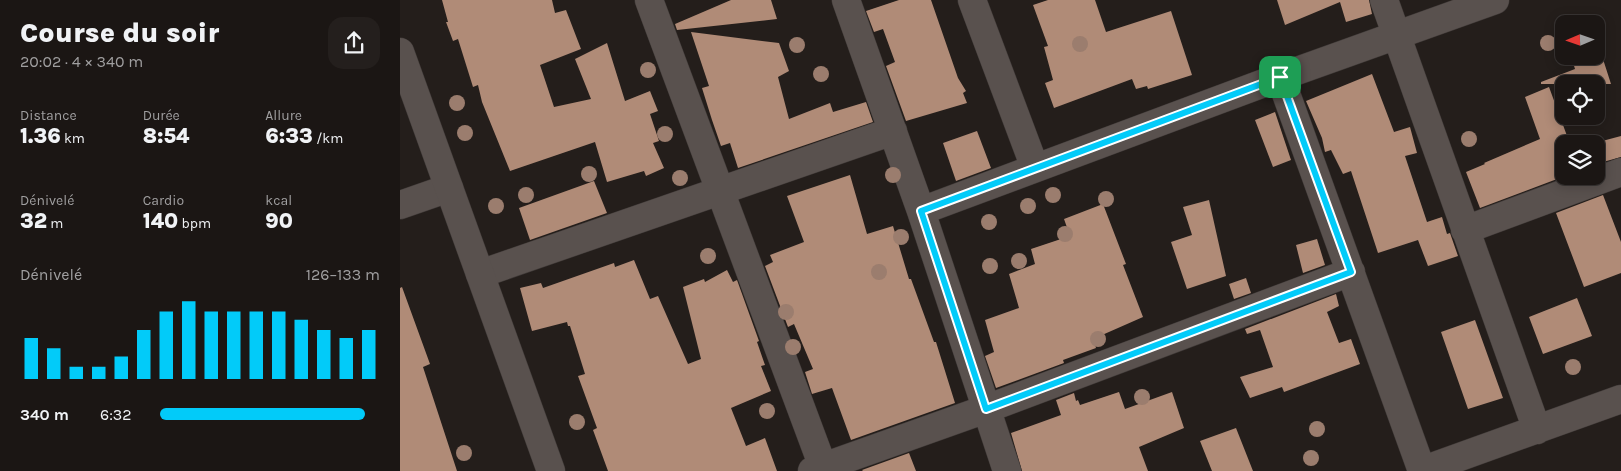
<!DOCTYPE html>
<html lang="fr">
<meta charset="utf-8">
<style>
:root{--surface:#1b1614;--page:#241f1d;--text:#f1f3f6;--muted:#a09fa0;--line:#393534;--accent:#02cbf9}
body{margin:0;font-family:Karla,sans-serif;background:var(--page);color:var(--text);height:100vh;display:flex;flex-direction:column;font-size:19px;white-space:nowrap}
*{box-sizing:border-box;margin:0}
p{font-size:16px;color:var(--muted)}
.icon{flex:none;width:28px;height:28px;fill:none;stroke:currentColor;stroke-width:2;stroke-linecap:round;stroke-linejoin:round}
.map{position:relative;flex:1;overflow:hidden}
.details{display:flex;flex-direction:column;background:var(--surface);width:400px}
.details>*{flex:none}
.needle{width:32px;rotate:268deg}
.controls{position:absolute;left:1155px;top:15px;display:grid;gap:10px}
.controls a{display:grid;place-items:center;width:50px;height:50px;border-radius:10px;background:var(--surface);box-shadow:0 2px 12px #0003,0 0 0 1px var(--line);font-size:25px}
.pin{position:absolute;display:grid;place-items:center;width:42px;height:42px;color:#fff;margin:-21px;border-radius:10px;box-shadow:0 2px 8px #0006}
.round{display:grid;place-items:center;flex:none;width:52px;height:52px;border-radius:15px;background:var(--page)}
.head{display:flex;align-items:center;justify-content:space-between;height:85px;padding:0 20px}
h1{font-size:28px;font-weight:800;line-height:38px}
.metrics{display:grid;grid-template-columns:repeat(3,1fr);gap:8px;height:85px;padding:5px 20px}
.metrics div{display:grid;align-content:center}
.metrics b{font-size:21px;font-weight:800}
.metrics small{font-size:14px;font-weight:400}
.metrics p{font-size:14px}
.chart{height:140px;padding:10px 20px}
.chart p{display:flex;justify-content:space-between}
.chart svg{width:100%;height:90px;margin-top:5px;stroke:var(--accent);stroke-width:6}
ul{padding:0 20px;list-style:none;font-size:16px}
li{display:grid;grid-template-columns:80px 60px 1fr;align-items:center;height:38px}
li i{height:12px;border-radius:6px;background:var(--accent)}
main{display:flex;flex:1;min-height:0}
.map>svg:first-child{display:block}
.building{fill:#b08b77}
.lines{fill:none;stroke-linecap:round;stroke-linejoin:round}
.minor-casing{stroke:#3f3937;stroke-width:29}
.tertiary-casing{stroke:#3f3937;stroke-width:29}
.minor{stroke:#59514e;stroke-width:28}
.tertiary{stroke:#59514e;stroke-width:28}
.tree{fill:#9b7d6e}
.route-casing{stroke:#fff;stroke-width:10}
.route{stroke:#02cbf9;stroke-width:6}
</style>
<main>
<section class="details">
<div class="head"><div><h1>Course du soir</h1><p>20:02 · 4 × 340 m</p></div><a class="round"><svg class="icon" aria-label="share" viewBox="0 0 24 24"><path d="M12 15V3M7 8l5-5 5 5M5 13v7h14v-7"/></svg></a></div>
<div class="metrics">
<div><p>Distance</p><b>1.36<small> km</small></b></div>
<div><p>Durée</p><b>8:54</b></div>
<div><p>Allure</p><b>6:33<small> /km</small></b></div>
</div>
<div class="metrics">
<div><p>Dénivelé</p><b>32<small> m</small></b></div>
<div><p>Cardio</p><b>140<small> bpm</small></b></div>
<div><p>kcal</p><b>90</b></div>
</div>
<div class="chart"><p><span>Dénivelé</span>126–133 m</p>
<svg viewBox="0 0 160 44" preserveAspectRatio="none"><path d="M5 44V24M15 44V29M25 44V38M35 44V38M45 44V33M55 44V20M65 44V11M75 44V6M85 44V11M95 44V11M105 44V11M115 44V11M125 44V15M135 44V20M145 44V24M155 44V20"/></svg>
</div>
<ul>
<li><b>340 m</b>6:32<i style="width:93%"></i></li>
</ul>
</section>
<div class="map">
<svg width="1221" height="471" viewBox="0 0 1221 471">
<rect width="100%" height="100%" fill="#241e1b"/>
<path class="building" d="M 42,0 L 152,0 L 155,13 L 166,10 L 181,49 L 140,65 L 154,107 L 191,99 L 175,59 L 207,43 L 225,101 L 250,91 L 258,111 L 250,114 L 259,141 L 253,143 L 264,168 L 246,176 L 244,171 L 207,182 L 195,142 L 110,171 L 82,102 L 78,85 L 73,87 L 58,39 L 53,41 L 46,22 L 48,22 Z
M 331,0 L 371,0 L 377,19 L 277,30 L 275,24 Z
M 499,0 L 531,0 L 558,78 L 566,91 L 563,93 L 567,103 L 506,121 L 486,66 L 495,62 L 483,29 L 474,32 L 466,11 Z
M 648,0 L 695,0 L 706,32 L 771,11 L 792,75 L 748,89 L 747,86 L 736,89 L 732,79 L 654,108 L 645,83 L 653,80 L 644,47 L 648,46 L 633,5 Z
M 877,0 L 969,0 L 972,14 L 946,22 L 940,2 L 885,25 Z
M 291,32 L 379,43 L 389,71 L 378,77 L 389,119 L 430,103 L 433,112 L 466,102 L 473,122 L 338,168 L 330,143 L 321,146 L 312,120 L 302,88 L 309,86 Z
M 1171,56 L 1202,56 L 1211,84 L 1141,84 L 1141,82 L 1175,69 Z
M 972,74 L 994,132 L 1010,127 L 1017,153 L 1005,156 L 1027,222 L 1042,217 L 1047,234 L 1050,233 L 1058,256 L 1028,266 L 1018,240 L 978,253 L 951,171 L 943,174 L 931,150 L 925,152 L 922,138 L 906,101 Z
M 1149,87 L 1170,144 L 1164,144 L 1165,176 L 1080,208 L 1066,172 L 1085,164 L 1084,163 L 1140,139 L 1125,97 Z
M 875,112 L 891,160 L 873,167 L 855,120 Z
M 577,131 L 591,168 L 556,181 L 543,143 Z
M 1221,136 L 1221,157 L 1196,164 L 1196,144 L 1191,144 Z
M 450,175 L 467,234 L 493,226 L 509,279 L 511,279 L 534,342 L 536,342 L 555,403 L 451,440 L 432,388 L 412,394 L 405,372 L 413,369 L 394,324 L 388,327 L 365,266 L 373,262 L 370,255 L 404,242 L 387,196 Z
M 194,181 L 207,213 L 130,240 L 119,208 Z
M 1203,195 L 1221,242 L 1221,273 L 1184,287 L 1156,213 Z
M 809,200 L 826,276 L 787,289 L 771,242 L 792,235 L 783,207 Z
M 703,204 L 726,264 L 723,265 L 743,317 L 693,339 L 696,348 L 663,360 L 664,363 L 596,388 L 585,356 L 594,352 L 585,320 L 619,308 L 609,274 L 635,264 L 631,249 L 670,236 L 664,219 Z
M 917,239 L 925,265 L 903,273 L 896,245 Z
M 234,260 L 250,299 L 258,296 L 288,364 L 301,359 L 283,287 L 304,279 L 305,282 L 327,270 L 333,282 L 337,280 L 359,341 L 357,342 L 365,365 L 361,366 L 371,391 L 331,408 L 346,446 L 365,438 L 377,471 L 208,471 L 193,430 L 197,428 L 178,376 L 185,374 L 170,326 L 168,326 L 167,322 L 132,331 L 120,288 L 141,283 L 143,288 L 214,263 L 215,267 Z
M 846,278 L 851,293 L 834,299 L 829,284 Z
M 2,287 L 30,364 L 23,367 L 57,471 L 0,471 L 0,288 Z
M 936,294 L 939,306 L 927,312 L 939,343 L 951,339 L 960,364 L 884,392 L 882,387 L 850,398 L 840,377 L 873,367 L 860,330 L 847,334 L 845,329 Z
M 1177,298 L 1192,336 L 1143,354 L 1129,317 Z
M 1075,320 L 1103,398 L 1068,409 L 1041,332 Z
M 719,392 L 725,409 L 772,392 L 784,428 L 739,447 L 748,471 L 622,471 L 611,433 L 661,415 L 656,400 L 674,393 L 676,401 L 678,400 L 680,405 Z
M 836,428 L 853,471 L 812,471 L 800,441 Z
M 509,453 L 516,471 L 463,471 L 462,470 Z"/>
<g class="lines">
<g class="minor-casing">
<path id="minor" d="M 249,0 L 423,467
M 446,0 L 521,211 L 607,471
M 572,0 L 635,168
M 984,0 L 1137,430
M 880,77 L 1022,471
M 0,205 L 49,188
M 521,211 L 880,77 L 1095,0
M 1065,230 L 1221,172
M 80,274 L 493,131
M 412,471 L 586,409 L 951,272
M 1021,471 L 1221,399"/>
</g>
<g class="tertiary-casing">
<path id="tertiary" d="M 0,52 L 151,471"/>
</g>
<use href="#minor" class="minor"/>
<use href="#tertiary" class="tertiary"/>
</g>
<g class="tree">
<circle cx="1148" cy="43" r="8"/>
<circle cx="680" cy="44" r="8"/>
<circle cx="397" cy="45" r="8"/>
<circle cx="248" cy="70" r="8"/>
<circle cx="421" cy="74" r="8"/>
<circle cx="57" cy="103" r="8"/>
<circle cx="65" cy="133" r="8"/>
<circle cx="265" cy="134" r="8"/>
<circle cx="1069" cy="139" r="8"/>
<circle cx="189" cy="174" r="8"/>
<circle cx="493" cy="175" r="8"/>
<circle cx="280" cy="178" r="8"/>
<circle cx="126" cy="195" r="8"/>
<circle cx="653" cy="195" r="8"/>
<circle cx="706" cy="199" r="8"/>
<circle cx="96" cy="206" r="8"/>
<circle cx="628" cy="206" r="8"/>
<circle cx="589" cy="222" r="8"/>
<circle cx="665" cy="234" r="8"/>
<circle cx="501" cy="237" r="8"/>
<circle cx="308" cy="256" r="8"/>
<circle cx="619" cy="261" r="8"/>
<circle cx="590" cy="266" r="8"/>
<circle cx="479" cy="272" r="8"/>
<circle cx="386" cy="312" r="8"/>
<circle cx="698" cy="339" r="8"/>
<circle cx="393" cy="347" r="8"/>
<circle cx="1173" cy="367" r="8"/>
<circle cx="742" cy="397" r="8"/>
<circle cx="367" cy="411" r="8"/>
<circle cx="177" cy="422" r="8"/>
<circle cx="917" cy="429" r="8"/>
<circle cx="64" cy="453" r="8"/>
<circle cx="911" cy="458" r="8"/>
</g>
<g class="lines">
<g class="route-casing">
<path id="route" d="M 880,77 L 951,272 L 586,409 L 521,211 Z"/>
</g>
<use href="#route" class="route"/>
</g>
</svg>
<div class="controls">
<a><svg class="needle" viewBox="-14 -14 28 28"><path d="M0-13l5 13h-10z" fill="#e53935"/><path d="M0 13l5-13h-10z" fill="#a09fa0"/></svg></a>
<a><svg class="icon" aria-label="locate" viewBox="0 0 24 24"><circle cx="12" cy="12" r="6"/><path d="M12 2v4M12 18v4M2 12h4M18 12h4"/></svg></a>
<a><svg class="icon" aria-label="layers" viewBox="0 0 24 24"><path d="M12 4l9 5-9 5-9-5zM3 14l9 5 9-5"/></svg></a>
</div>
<div class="pin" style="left:880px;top:77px;background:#1e9e55"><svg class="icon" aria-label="arrive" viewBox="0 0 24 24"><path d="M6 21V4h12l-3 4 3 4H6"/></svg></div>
</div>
</main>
